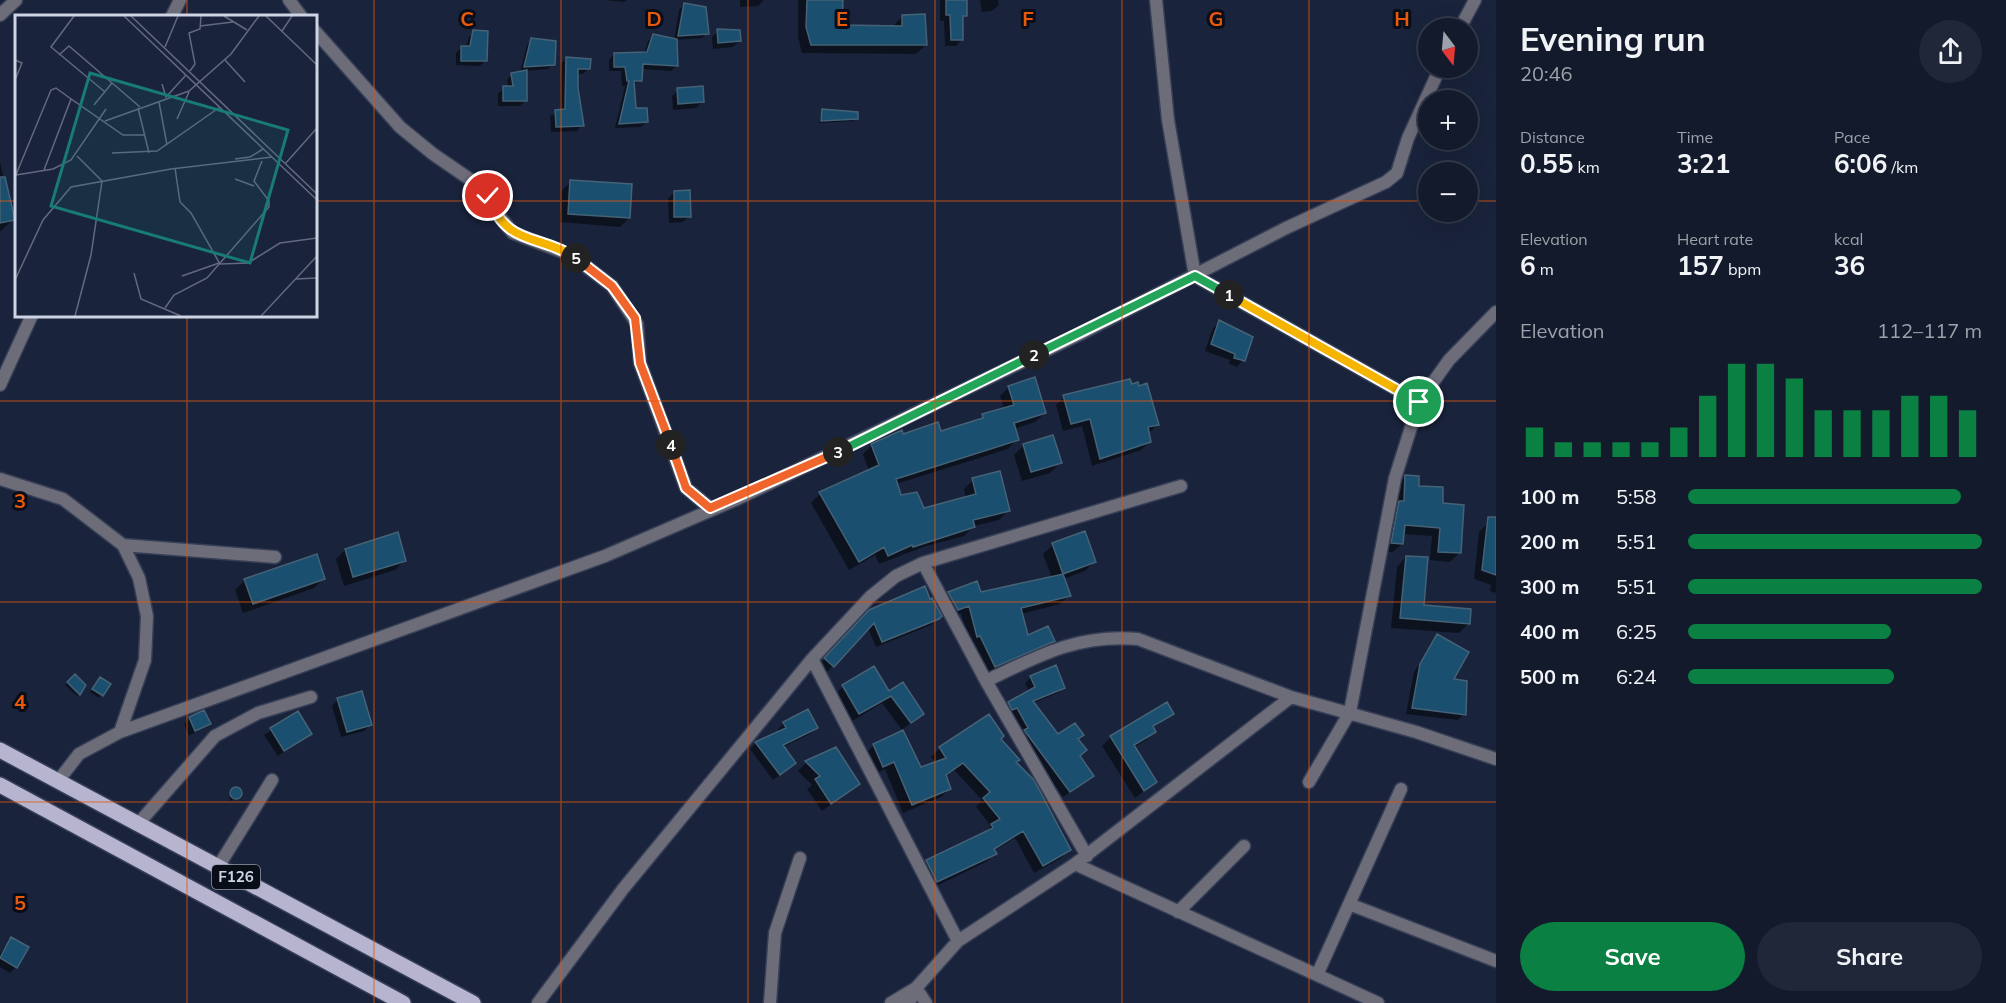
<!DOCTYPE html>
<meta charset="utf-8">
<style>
:root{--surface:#131a2c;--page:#202738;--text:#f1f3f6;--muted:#9da1a9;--line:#323848;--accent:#0b8043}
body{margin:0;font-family:Mulish,sans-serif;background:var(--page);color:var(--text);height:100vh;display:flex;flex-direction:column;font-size:22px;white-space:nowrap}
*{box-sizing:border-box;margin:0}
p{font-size:20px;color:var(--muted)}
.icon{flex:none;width:33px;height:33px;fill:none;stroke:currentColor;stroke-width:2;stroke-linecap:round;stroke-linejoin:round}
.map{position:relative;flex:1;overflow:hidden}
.sheet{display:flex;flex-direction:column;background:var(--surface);width:510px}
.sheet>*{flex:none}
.needle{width:39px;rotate:164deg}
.controls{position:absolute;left:1418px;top:18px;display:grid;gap:12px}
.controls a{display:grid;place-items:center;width:60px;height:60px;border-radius:50%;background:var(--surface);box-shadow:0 6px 24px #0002,0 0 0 2px var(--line);font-size:30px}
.pin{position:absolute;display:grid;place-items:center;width:51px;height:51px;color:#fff;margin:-26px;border:3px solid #fff;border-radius:50%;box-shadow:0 2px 6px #0007}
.km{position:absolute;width:30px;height:30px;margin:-15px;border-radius:50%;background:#222;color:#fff;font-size:16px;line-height:30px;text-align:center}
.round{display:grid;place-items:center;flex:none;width:63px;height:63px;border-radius:32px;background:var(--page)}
.overview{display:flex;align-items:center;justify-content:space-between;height:102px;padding:0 24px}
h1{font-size:33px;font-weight:700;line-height:45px}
.figures{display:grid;grid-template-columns:repeat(3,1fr);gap:9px;height:102px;padding:6px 24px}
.figures div{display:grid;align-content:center}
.figures b{font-size:26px;font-weight:700}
.figures small{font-size:16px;font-weight:400}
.figures p{font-size:16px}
.chart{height:168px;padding:12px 24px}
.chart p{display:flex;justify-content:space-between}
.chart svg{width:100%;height:108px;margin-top:6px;stroke:var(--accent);stroke-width:6}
.primary-button{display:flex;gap:12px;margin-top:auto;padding:12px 24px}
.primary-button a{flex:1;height:69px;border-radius:36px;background:var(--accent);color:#fff;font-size:24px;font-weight:700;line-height:69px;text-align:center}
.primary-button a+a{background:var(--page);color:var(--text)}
ul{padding:0 24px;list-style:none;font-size:20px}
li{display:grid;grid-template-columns:96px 72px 1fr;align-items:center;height:45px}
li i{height:15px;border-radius:8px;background:var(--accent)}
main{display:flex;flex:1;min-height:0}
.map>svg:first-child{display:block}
.shadow{fill:#0007}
.building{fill:#1a4f6f;stroke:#456276;stroke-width:1.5}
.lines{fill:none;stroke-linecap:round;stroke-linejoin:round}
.minor-casing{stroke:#363f56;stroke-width:15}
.primary-casing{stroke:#363f56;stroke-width:18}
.minor{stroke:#6d6c79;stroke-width:12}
.primary{stroke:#b7b4d0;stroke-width:15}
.split-1-casing{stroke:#fff;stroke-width:12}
.split-2-casing{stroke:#fff;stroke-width:12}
.split-3-casing{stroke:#fff;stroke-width:12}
.split-4-casing{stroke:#fff;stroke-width:12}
.split-5-casing{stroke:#fff;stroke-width:12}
.split-6-casing{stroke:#fff;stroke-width:12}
.split-1{stroke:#f5b400;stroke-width:8}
.split-2{stroke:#22a559;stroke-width:8}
.split-3{stroke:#22a559;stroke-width:8}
.split-4{stroke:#f0652b;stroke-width:8}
.split-5{stroke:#f0652b;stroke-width:8}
.split-6{stroke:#f5b400;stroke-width:8}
.grid{fill:none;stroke:#e8590c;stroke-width:1.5;stroke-opacity:0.55}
.labels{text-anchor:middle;stroke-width:6;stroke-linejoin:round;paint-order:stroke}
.shield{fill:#080d18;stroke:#9298a7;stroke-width:1.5}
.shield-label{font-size:15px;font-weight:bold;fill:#cdd4e4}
.inset-road{fill:none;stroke:#616a7f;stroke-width:1.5}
.view{fill:#187b74;fill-opacity:0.15;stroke:#187b74;stroke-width:3}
.inset-edge{fill:none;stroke:#cdd4e4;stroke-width:3}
.grid-label{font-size:20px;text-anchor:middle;font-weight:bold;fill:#e8590c;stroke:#080d18;stroke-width:6;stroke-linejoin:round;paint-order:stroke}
</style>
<main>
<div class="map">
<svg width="1496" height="1003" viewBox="0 0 1496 1003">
<rect width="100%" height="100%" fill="#19233b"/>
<path class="shadow" d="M 604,0 L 627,0 L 624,2 Z
M 740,0 L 763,0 L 763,1 L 758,6 L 740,7 Z
M 798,0 L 841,0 L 841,27 L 893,26 L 902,17 L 926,45 L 916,54 L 802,53 L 798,37 Z
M 940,0 L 965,0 L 965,15 L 961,19 L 962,39 L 956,46 L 945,46 L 944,21 L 940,21 Z
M 980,0 L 998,0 L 999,5 L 992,11 L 982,12 Z
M 684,5 L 707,33 L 702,38 L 675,40 L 676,66 L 671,71 L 641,69 L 641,80 L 633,85 L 635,110 L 646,122 L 641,127 L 615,128 L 625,86 L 622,86 L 621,71 L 609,71 L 609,60 L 614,54 L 644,54 L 648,41 L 653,36 L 674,40 L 679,10 Z
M 718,31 L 740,41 L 733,47 L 713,49 L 712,37 Z
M 474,32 L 486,60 L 480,66 L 456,65 L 456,53 L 462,47 L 466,47 L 469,37 Z
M 532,40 L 553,64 L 548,69 L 526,71 L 525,101 L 520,106 L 498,106 L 498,93 L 508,87 L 507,80 L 512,74 L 520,73 L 527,45 Z
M 566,58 L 589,68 L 583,74 L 577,74 L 582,125 L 577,131 L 551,132 L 550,116 L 560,111 L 561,64 Z
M 678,90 L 702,102 L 696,108 L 673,110 L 672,96 Z
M 822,110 L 857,118 L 854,121 L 819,123 Z
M 0,162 L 13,219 L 0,232 Z
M 571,182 L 629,218 L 620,227 L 560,222 L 562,190 Z
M 674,192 L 689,216 L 683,222 L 669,223 L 668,199 Z
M 1220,322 L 1243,360 L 1237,367 L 1229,364 L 1230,360 L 1205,351 L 1213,328 Z
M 1009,387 L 1045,413 L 1035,422 L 1014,429 L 1017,439 L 1008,449 L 896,484 L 900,497 L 923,510 L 966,498 L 964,489 L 973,480 L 1008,511 L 999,520 L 974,526 L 964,536 L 923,547 L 879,564 L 875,555 L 849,570 L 811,503 L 820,494 L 869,471 L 863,454 L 872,445 L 903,436 L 940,433 L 978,421 L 983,416 L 1004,409 L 1000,396 Z
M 1064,397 L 1157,425 L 1149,433 L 1150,442 L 1141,450 L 1092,466 L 1082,426 L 1063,431 L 1056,405 Z
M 1024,445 L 1060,463 L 1050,473 L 1022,481 L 1014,455 Z
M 1405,477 L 1441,504 L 1459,553 L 1450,562 L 1430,560 L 1432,536 L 1403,534 L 1402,544 L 1393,552 L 1383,552 L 1391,511 L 1396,506 L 1397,486 Z
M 1488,523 L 1496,523 L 1496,593 L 1490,591 L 1491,585 L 1474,579 L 1479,532 Z
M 1084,533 L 1094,562 L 1085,571 L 1063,579 L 1069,596 L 1060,604 L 1021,614 L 1027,637 L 1053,640 L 1044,649 L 986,675 L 969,644 L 961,613 L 949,618 L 940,601 L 949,593 L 976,582 L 980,593 L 1052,578 L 1043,554 L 1053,545 Z
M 345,550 L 405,560 L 395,570 L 344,586 L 336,559 Z
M 1406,557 L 1422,606 L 1468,624 L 1459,633 L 1391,628 L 1397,567 Z
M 323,579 L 314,588 L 243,613 L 235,590 L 245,580 Z
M 929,601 L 940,616 L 931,625 L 876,647 L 868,628 L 827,672 L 819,665 L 870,611 Z
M 1438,636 L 1464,714 L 1458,720 L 1406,714 L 1414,672 Z
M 75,676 L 79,694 L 77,696 L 65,685 Z
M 1031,677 L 1064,687 L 1058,693 L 1033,703 L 1058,736 L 1077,740 L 1079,757 L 1092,776 L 1063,797 L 1019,737 L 1003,709 L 1029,692 L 1025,683 Z
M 98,681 L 109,684 L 99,698 L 90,692 Z
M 843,686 L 888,694 L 922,714 L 902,730 L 882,703 L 851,722 L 835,695 Z
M 338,699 L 370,725 L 364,731 L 341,737 L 332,706 Z
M 297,713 L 310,734 L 278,756 L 264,735 Z
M 1172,713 L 1152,729 L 1154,732 L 1146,740 L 1133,748 L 1155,782 L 1135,798 L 1102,746 L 1111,737 Z
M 989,716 L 999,739 L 1069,849 L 1061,858 L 1034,873 L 1015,838 L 993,851 L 995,854 L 986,862 L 928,890 L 918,869 L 927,861 L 983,834 L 991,826 L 976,807 L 982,800 L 954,770 L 945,777 L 950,789 L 941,797 L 903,813 L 885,769 L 875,774 L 865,754 L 874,745 L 920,769 L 936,763 L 931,757 L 940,748 Z
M 190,718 L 209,723 L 189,736 L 184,724 Z
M 784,723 L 816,728 L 810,734 L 783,747 L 788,769 L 773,780 L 750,749 L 756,743 L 779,733 L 778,729 Z
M 835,749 L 859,784 L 822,811 L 807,789 L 812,785 L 798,771 L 806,763 Z
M 238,789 L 240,796 L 230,801 L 229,793 Z
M 11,939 L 16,967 L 10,973 L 0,967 L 0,954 Z"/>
<path class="building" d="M 807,0 L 843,0 L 842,25 L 902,26 L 902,15 L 925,14 L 927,45 L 811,45 L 806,27 Z
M 946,0 L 967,0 L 967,16 L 963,16 L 963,40 L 951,40 L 950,15 L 946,15 Z
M 684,3 L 706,7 L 709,34 L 678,36 Z
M 717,29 L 740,30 L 741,41 L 718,43 Z
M 473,30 L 488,31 L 487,61 L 461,61 L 461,46 L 470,46 Z
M 653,34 L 677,39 L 678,66 L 643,64 L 642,81 L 634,81 L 636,108 L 647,108 L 648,122 L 619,124 L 629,81 L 627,81 L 625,67 L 614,67 L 614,53 L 647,52 Z
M 531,38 L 556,41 L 555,65 L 524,67 Z
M 566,57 L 591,59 L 590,69 L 578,69 L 578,88 L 584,126 L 556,127 L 555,110 L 565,109 Z
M 527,70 L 527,101 L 503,101 L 503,86 L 513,86 L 511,73 Z
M 703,86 L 704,102 L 678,104 L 677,88 Z
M 822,109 L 858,112 L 858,119 L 821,121 Z
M 0,177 L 5,177 L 15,220 L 0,223 Z
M 570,180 L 632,184 L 630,218 L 568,214 Z
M 690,190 L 691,217 L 674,217 L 674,191 Z
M 1219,320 L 1253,337 L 1245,361 L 1234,358 L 1235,354 L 1211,344 Z
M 1035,377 L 1046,413 L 1014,423 L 1019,440 L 896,479 L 901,495 L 917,492 L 924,508 L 976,494 L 972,478 L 1000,471 L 1010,511 L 973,520 L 975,527 L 913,547 L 912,545 L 888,556 L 884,547 L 859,562 L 819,492 L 879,465 L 871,444 L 902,430 L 903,434 L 938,422 L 941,431 L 983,418 L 982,414 L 1014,405 L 1008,386 Z
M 1130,379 L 1132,384 L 1138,382 L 1139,386 L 1147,383 L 1159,425 L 1148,427 L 1151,442 L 1100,459 L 1090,419 L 1071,424 L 1063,395 Z
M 1053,435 L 1062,463 L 1031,472 L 1023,444 Z
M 1405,475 L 1419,476 L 1419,486 L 1443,487 L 1443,503 L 1464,505 L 1461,553 L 1438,552 L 1440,528 L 1405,525 L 1403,544 L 1391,543 L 1399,501 L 1404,501 Z
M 1488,517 L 1496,517 L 1496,575 L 1482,570 Z
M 1085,531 L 1096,562 L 1063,574 L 1052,543 Z
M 398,532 L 406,561 L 353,577 L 345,549 Z
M 317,554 L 325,579 L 253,604 L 244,579 Z
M 1406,556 L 1428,557 L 1424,605 L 1471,609 L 1470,624 L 1400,618 Z
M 1063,574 L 1071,596 L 1021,608 L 1028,635 L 1048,626 L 1055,641 L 995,667 L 980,636 L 977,637 L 969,606 L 958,610 L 948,592 L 977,581 L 981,592 Z
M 925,586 L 930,599 L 932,598 L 942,616 L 939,619 L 882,642 L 874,623 L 834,667 L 824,658 L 869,610 Z
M 1437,634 L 1469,652 L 1454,679 L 1467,681 L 1466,715 L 1412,708 L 1420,664 Z
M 1056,665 L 1065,688 L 1033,701 L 1058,734 L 1075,723 L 1084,735 L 1078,739 L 1087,750 L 1080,756 L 1094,776 L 1070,792 L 1024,730 L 1028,728 L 1017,708 L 1012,710 L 1008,702 L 1035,687 L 1030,676 Z
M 874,666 L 889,691 L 903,682 L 924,714 L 911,723 L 891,696 L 859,714 L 842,685 Z
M 75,674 L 86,685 L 80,695 L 67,682 Z
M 100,677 L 111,684 L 103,696 L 92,689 Z
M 362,691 L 372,725 L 347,732 L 337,698 Z
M 1167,702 L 1174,714 L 1153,726 L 1156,732 L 1134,745 L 1157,782 L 1144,791 L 1110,736 Z
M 808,709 L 818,728 L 783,745 L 796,763 L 780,775 L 755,742 L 786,728 L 783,722 Z
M 204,710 L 211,724 L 195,731 L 189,717 Z
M 298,711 L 312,734 L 284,751 L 270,728 Z
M 989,714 L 1004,736 L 1001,739 L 1020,760 L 1016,762 L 1034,780 L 1071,850 L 1043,866 L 1023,831 L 994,849 L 997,854 L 937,882 L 926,860 L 993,828 L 991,824 L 1000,819 L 983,798 L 990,792 L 963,763 L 946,775 L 951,789 L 912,805 L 894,762 L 883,767 L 873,744 L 903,730 L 921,767 L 946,758 L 939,747 Z
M 836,747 L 860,784 L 831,804 L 815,779 L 820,776 L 805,761 Z
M230 793a6 6 0 1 1 12 0a6 6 0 1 1-12 0Z
M 11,937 L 29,947 L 17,968 L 0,958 Z"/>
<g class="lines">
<g class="minor-casing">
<path id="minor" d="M 289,0 L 301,16
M 1156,0 L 1168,120 L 1195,276 L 1419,402
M 0,15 L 16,0
M 172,16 L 180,0
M 1460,28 L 1475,0
M 315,31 L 400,127 L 433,154 L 484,189 L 494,209 L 513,233 L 571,255 L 612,286 L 637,324 L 640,363 L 686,488 L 710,508
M 0,385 L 32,315
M 0,479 L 63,499 L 123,545 L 139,578 L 147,616 L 145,660 L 120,732
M 123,545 L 275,557
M 923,563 L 986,681 L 1087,856
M 812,659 L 958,941
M 986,681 C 1038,656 1077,634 1138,639 L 1291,697 L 1416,732 L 1496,759
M 58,781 L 79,754 L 120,732 L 605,556 L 737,499 L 1082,333 L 1286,228 L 1386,182 L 1397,173 L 1408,138 L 1440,68
M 1309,782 L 1350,712 L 1395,478 L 1419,402 L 1449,360 L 1496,312
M 138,824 L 215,736 L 258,713 L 311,697
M 1075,864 L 1378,1003
M 218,867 L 272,780
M 1349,904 L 1496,961
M 1178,912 L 1244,846
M 1317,975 L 1401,789
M 538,1003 L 623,889 L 812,659 L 870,597 L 896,576 L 923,563 L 1181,486
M 770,1003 L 775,933 L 800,858
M 891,1003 L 916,988 L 958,941 L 1075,864 L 1291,697
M 909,1003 L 916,988 L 926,1003"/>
</g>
<g class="primary-casing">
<path id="primary" d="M 0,750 L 473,1003
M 0,785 L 403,1003"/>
</g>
<use href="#minor" class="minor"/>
<use href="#primary" class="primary"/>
</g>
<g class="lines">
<g class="split-1-casing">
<path id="split-1" d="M 1229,295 L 1419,402"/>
</g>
<g class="split-2-casing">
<path id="split-2" d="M 1034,355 L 1195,276 L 1229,295"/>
</g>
<g class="split-3-casing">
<path id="split-3" d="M 838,452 L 1034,355"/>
</g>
<g class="split-4-casing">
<path id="split-4" d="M 671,445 L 686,488 L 710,508 L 838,452"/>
</g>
<g class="split-5-casing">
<path id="split-5" d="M 576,258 L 612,286 L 635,318 L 640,363 L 671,445"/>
</g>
<g class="split-6-casing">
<path id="split-6" d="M 488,196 C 507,248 539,233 576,258"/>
</g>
<use href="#split-1" class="split-1"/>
<use href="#split-2" class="split-2"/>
<use href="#split-3" class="split-3"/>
<use href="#split-4" class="split-4"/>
<use href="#split-5" class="split-5"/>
<use href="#split-6" class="split-6"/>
</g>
<path class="grid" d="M 187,0 L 187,16M 374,0 L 374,1003M 561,0 L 561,1003M 748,0 L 748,1003M 935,0 L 935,1003M 1122,0 L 1122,1003M 1309,0 L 1309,1003M 0,201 L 16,201M 315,201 L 1428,201M 1467,201 L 1496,201M 187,315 L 187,1003M 0,401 L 1496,401M 0,602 L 1496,602M 0,802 L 1496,802"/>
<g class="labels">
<rect class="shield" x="212" y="865" width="48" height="24" rx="4.5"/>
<g class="shield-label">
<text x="236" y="882">F126</text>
</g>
</g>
<g transform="translate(15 15)">
<rect width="302" height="302" fill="#19233b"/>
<path class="inset-road" d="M 59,1 L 36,32 L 90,77M 109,1 L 302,185M 116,1 L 302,179M 209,1 L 232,15M 251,1 L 302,50M 185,11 L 218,7M 267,16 L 277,1M 150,32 L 163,1M 44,40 L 54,31 L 125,92M 0,45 L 7,48 L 0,65M 210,45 L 230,67M 175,56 L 180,49 L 174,18 L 185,14 L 186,1M 147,69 L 151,82 L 171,60M 144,87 L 152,130M 79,90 L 97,68M 123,93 L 134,138M 162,104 L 174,77M 90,106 L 174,76 L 216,39 L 244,1M 97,138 L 142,136 L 205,92M 220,144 L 235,142 L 248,134M 270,149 L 302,113M 160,153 L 165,187 L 176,198 L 205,249 L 233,248 L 265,228 L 302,223M 29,155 L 56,84 L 108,120 L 130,120M 1,160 L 38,154 L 56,145 L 91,94M 0,162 L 36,75 L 41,73 L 56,84M 220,164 L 239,171M 119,258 L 126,284 L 166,301M 167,261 L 204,248M 281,264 L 302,263M 0,265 L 28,205 L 56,172 L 156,154 L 257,142M 150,293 L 159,280 L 192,263 L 254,192 L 254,186 L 239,166 L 247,146M 60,301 L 76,240 L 87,166 L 62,141M 246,301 L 302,241"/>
<path class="view" d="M 75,58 L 273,115 L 235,248 L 36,191 Z"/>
<rect width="302" height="302" class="inset-edge"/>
</g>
<g class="grid-label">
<text x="467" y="26">C</text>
<text x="654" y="26">D</text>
<text x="842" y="26">E</text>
<text x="1028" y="26">F</text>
<text x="1216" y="26">G</text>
<text x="1402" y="26">H</text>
<text x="20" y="508">3</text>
<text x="20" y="709">4</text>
<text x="20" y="910">5</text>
</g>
</svg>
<div class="controls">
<a><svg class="needle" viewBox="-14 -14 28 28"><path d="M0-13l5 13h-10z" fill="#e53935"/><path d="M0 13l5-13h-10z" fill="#9da1a9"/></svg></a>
<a>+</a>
<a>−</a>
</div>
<div class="pin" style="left:1419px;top:402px;background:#1e9e55"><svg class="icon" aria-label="arrive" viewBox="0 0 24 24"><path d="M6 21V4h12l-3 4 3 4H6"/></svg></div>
<div class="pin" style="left:488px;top:196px;background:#d93025"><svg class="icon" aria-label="check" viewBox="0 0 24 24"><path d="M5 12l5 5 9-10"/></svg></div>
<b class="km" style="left:1229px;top:295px">1</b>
<b class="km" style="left:1034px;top:355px">2</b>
<b class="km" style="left:838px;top:452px">3</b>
<b class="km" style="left:671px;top:445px">4</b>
<b class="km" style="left:576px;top:258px">5</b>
</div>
<section class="sheet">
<div class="overview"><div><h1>Evening run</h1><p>20:46</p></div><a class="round"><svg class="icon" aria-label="share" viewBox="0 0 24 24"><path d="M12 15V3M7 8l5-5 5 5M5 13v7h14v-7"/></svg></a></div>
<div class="figures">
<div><p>Distance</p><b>0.55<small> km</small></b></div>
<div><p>Time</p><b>3:21</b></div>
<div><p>Pace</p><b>6:06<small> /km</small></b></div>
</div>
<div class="figures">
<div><p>Elevation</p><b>6<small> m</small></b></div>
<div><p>Heart rate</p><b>157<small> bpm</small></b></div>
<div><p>kcal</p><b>36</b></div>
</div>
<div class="chart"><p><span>Elevation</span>112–117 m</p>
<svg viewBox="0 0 160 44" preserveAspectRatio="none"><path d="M5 44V32M15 44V38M25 44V38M35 44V38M45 44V38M55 44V32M65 44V19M75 44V6M85 44V6M95 44V12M105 44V25M115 44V25M125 44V25M135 44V19M145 44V19M155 44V25"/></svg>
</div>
<ul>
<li><b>100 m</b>5:58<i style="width:93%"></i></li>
<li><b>200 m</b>5:51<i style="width:100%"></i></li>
<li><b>300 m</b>5:51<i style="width:100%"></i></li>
<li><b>400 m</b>6:25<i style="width:69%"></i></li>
<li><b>500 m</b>6:24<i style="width:70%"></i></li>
</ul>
<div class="primary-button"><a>Save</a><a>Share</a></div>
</section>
</main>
